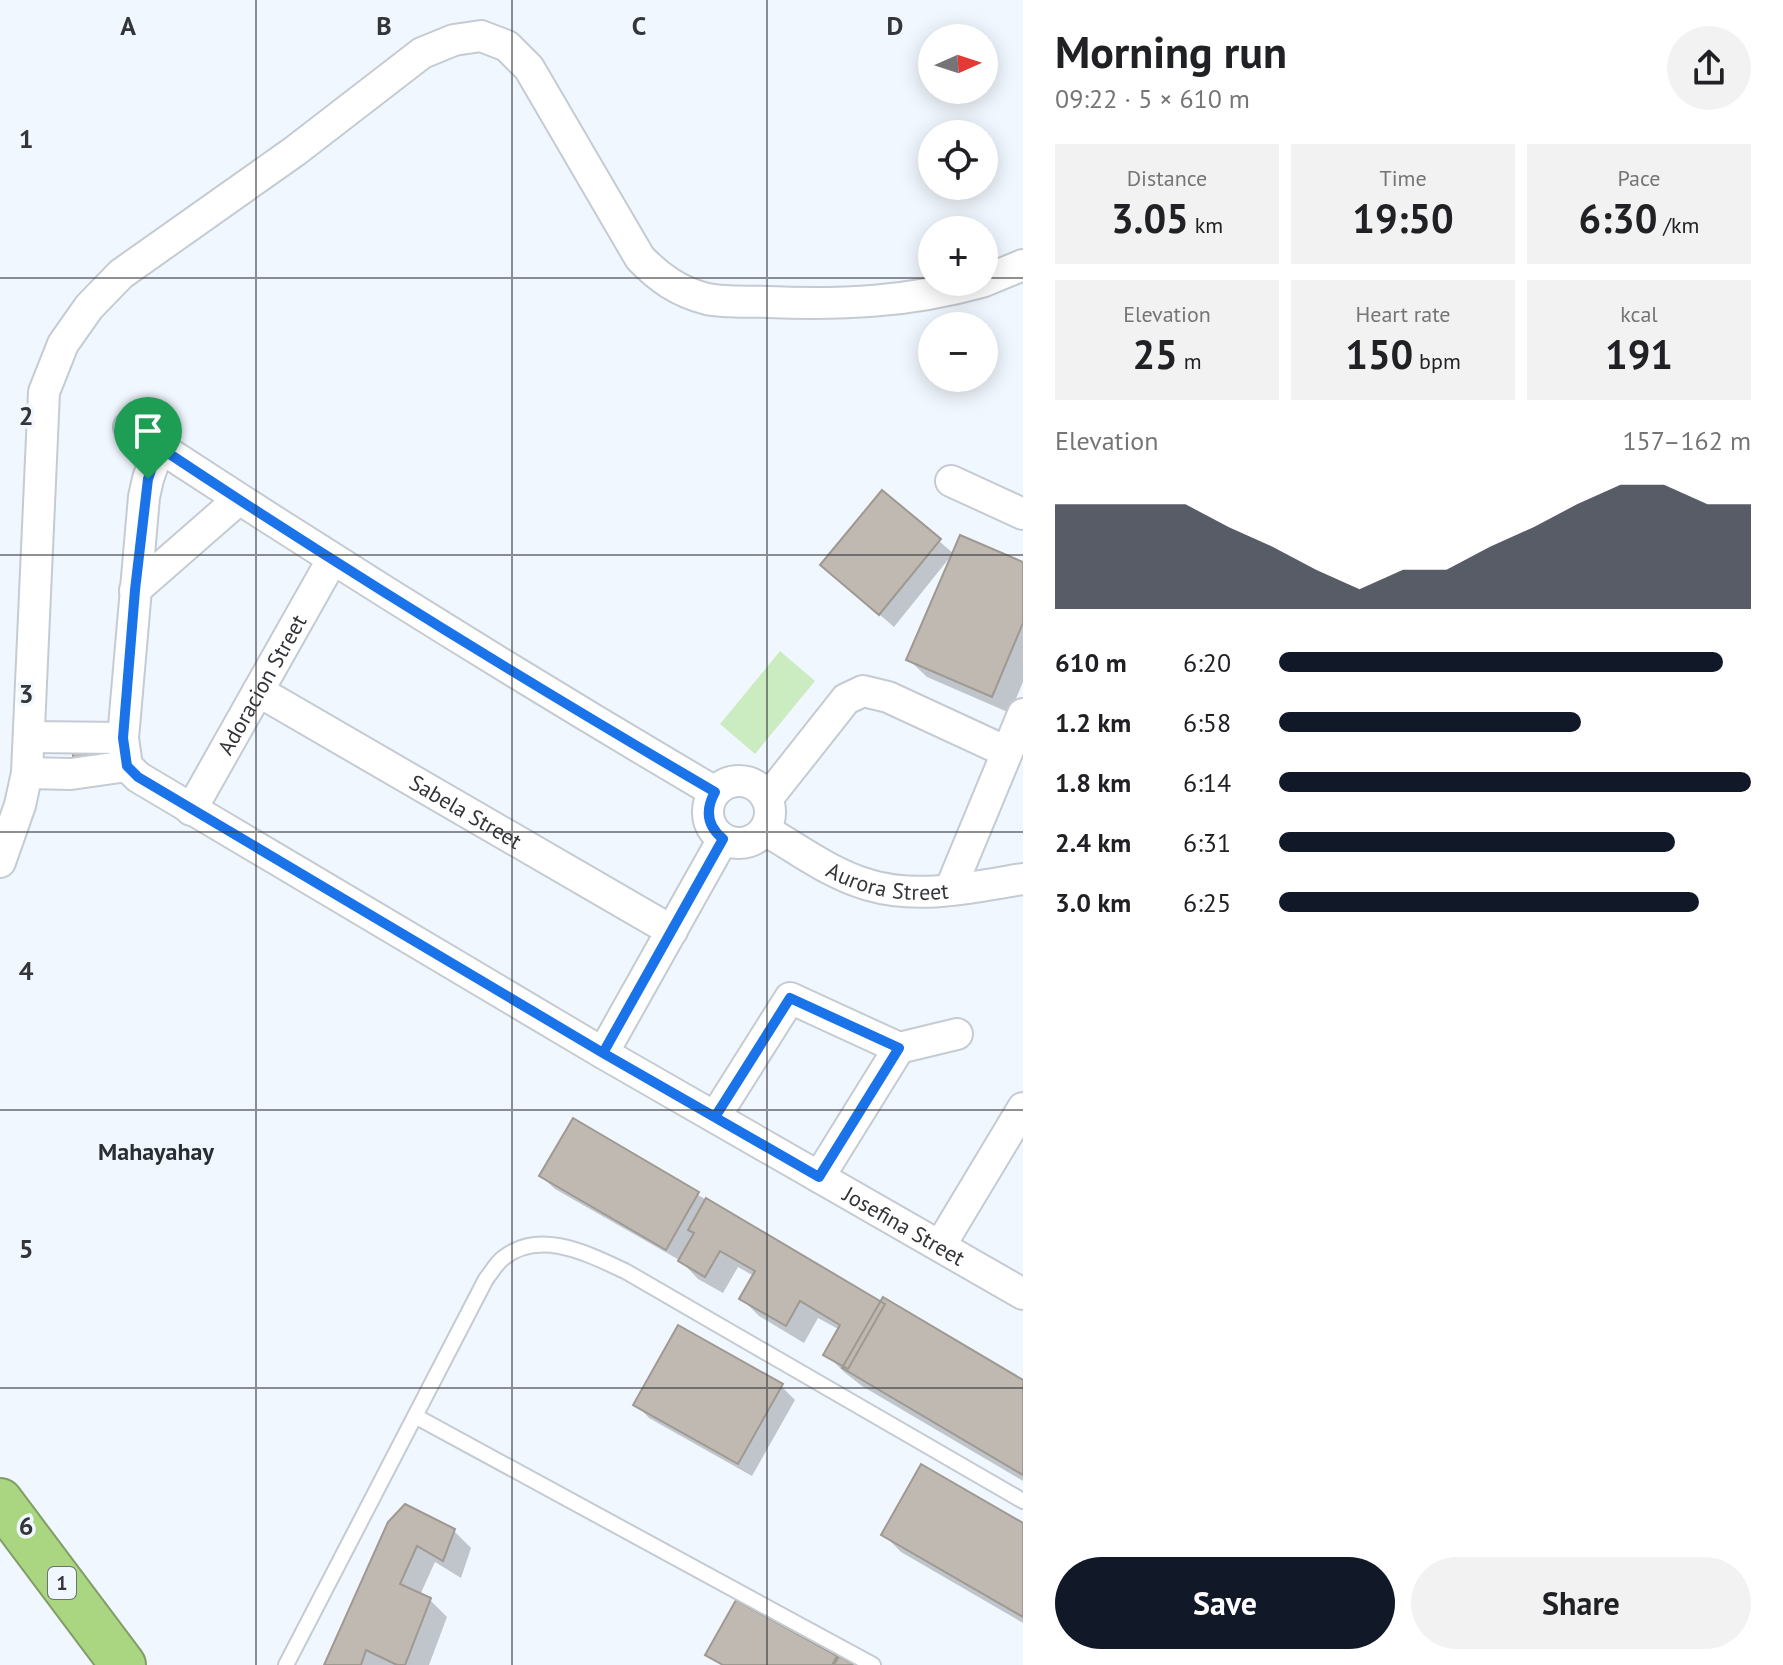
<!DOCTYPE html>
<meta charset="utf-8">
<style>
:root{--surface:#fff;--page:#f2f2f2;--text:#202124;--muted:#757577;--accent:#111827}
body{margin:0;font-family:"PT Sans",sans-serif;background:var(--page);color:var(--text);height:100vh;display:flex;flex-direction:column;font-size:30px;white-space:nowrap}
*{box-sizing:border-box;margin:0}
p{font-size:26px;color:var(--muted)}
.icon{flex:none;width:44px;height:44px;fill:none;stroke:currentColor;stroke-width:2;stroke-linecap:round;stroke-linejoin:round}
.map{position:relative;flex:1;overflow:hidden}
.drawer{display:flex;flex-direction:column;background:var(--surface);width:760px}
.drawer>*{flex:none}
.needle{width:52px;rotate:87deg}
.fabs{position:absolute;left:918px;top:24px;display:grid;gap:16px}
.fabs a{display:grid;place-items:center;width:80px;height:80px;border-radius:50%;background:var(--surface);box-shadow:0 4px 20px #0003;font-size:40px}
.pin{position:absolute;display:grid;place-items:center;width:68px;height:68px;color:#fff;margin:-82px -34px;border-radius:50% 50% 50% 0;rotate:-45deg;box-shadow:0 0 8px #0007}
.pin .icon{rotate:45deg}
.round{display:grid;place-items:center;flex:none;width:84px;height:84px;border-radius:42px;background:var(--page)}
.head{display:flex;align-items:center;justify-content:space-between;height:136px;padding:0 32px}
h1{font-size:44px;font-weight:700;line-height:60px}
.figures{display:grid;grid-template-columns:repeat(3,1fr);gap:12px;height:136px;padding:8px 32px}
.figures div{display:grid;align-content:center;border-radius:0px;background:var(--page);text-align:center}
.figures b{font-size:40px;font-weight:700}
.figures small{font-size:22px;font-weight:400}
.figures p{font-size:22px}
.chart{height:224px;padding:16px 32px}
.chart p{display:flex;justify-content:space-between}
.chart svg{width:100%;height:144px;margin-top:8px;fill:var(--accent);opacity:.7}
.primary-button{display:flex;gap:16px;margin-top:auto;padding:16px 32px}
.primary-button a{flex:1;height:92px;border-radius:48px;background:var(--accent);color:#fff;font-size:32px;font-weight:700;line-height:92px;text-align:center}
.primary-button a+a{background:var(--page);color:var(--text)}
ul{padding:0 32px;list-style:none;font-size:26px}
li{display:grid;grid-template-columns:128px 96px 1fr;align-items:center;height:60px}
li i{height:20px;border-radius:10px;background:var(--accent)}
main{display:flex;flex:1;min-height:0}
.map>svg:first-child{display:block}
.green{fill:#cbecc1}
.shadow{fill:#0003}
.building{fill:#bfb9b1;stroke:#9e9991;stroke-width:2}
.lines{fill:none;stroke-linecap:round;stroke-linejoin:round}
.lane-casing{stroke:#c5cbd2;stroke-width:18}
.street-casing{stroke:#c5cbd2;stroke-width:34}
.highway-casing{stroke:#809e67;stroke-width:48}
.lane{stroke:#fff;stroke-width:14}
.street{stroke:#fff;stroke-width:30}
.highway{stroke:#aad681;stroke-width:44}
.route-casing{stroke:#fff;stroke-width:16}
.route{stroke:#1a73e8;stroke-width:10}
.grid{fill:none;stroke:#333538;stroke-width:2;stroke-opacity:0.55}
.labels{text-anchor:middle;stroke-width:7;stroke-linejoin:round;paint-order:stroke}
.shield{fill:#f1f7fe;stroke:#6c6f73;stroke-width:2}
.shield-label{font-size:20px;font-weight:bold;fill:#333538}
.street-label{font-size:22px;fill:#333538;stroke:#f1f7fe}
.neighbourhood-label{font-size:24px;font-weight:bold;fill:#292e33;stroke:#f1f7fe}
.grid-label{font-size:26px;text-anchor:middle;font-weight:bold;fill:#333538;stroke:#f1f7fe;stroke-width:7;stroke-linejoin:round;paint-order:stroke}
</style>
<main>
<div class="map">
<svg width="1023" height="1665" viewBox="0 0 1023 1665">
<rect width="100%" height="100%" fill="#f1f7fe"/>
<path class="green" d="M 780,651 L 815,681 L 755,754 L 720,724 Z"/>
<path class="shadow" d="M 882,492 L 954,554 L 1023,565 L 1023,682 L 1010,713 L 927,677 L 909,660 L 951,556 L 894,627 L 822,565 Z
M 574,1121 L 881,1304 L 1023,1382 L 1023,1481 L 862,1386 L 844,1372 L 826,1354 L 840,1330 L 818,1318 L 804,1343 L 759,1316 L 741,1298 L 754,1276 L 738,1267 L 723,1293 L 698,1279 L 681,1261 L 555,1189 L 541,1176 Z
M 781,1386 L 795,1400 L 752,1476 L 649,1418 L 636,1404 Z
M 390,1524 L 453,1530 L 471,1548 L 461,1578 L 435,1562 L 420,1595 L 429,1599 L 447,1617 L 429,1665 L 326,1665 Z
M 1023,1526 L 1023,1623 L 901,1552 L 883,1534 Z"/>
<path class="building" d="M 882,490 L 941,539 L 879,615 L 820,565 Z
M 960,535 L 1023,562 L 1023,623 L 992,697 L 906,660 Z
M 73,748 L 87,749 L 86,760 L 73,760 Z
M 573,1118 L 699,1192 L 666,1250 L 539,1176 Z
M 706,1198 L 885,1304 L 848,1369 L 823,1355 L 840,1325 L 800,1301 L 786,1326 L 739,1299 L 755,1271 L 720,1251 L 705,1277 L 678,1261 L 694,1233 L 688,1230 Z
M 883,1297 L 1023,1380 L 1023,1475 L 842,1368 Z
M 678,1325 L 783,1384 L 738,1464 L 633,1405 Z
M 921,1464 L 1023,1523 L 1023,1617 L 881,1535 Z
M 405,1504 L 455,1529 L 443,1561 L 417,1546 L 400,1584 L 431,1598 L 405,1665 L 397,1665 L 366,1650 L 361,1665 L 324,1665 L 388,1522 Z
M 736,1600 L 837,1656 L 832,1665 L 723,1665 L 705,1655 Z
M 839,1656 L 855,1665 L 834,1665 Z"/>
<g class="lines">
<g class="lane-casing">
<path id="lane" d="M 415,1416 L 873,1665
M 286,1665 L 486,1279 C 491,1273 496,1264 502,1259 C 539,1228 588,1254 625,1271 L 1023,1501"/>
</g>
<g class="street-casing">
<g id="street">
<path d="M 984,281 L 1023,265"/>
<path d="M 129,427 C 322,554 516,675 715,792"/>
<path id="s1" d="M 159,447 L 148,479 L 144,497 L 123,738 L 127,766 L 138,777 L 603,1053 L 1023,1294"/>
<path d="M 951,481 L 1023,514"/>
<path d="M 135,590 L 238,500"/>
<path id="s2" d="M 258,691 L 672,931"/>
<path d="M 30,737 L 123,738"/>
<path d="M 27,773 L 71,774 L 127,766"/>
<circle cx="739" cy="812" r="31"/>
<path d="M 767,799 L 846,699 L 863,691 L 888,697 L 1007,752"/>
<path id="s3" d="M 191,810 L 332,560"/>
<path id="s4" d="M 765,830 C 798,849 832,875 869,885 C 919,900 973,887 1023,879"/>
<path d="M 0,862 L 20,805 L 27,773 L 44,392 L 63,344 L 89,307 L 121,274 L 295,151 L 422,53 L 454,40 L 481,36 L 507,46 L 529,68 L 640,258 C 659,278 679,292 707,299 C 726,303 748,301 768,302 C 842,305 909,302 981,282"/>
<path d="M 950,890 L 1023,714"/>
<path d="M 603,1053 L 723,839"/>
<path d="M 715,1117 L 790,998 L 899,1048 L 957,1034"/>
<path d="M 819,1177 L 899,1048"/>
<path d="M 940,1246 L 1023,1108"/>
</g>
</g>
<g class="highway-casing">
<path id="highway" d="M 0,1501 L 123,1665"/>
</g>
<use href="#lane" class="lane"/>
<use href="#street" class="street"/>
<use href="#highway" class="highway"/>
</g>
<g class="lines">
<g class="route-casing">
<path id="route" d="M 148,479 L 135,590 L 123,738 L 127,766 L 138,777 L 603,1053 L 819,1177 L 899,1048 L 790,998 L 715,1117 L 603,1053 L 723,839 C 707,826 705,810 715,792 C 527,682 341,568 159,447 L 148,479"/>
</g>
<use href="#route" class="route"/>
</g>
<path class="grid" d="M 256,0 L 256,1665M 512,0 L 512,1665M 767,0 L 767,1665M 0,278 L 932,278M 984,278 L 1023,278M 0,555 L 1023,555M 0,832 L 1023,832M 0,1110 L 1023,1110M 0,1388 L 1023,1388"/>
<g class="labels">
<rect class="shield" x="48" y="1567" width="28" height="32" rx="6"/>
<g class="shield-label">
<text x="62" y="1590">1</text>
</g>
<g class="street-label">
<text dy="8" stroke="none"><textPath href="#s3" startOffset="144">Adoracion Street</textPath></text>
<text dy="8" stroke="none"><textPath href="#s2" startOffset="240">Sabela Street</textPath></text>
<text dy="8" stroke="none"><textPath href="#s4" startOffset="136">Aurora Street</textPath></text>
<text dy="8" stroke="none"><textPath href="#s1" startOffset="1226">Josefina Street</textPath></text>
</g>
<g class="neighbourhood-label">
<text x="156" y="1160">Mahayahay</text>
</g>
</g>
<g class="grid-label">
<text x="128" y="35">A</text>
<text x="384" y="35">B</text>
<text x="639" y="35">C</text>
<text x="895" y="35">D</text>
<text x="26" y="148">1</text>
<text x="26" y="425">2</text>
<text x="26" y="703">3</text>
<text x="26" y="980">4</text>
<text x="26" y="1258">5</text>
<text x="26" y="1535">6</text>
</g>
</svg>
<div class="fabs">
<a><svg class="needle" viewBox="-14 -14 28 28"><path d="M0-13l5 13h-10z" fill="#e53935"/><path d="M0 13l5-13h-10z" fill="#757577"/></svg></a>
<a><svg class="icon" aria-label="locate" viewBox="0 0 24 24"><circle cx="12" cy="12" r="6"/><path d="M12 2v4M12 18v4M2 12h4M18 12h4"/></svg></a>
<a>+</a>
<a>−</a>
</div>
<div class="pin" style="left:148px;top:479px;background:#1e9e55"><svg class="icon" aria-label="arrive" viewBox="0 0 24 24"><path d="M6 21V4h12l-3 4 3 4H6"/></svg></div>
</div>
<section class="drawer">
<div class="head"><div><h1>Morning run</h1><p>09:22 · 5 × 610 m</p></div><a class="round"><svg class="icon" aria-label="share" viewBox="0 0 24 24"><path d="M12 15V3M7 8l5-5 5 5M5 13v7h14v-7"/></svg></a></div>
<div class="figures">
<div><p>Distance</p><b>3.05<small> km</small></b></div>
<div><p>Time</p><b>19:50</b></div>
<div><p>Pace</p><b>6:30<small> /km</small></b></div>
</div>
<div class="figures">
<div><p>Elevation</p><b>25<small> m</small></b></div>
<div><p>Heart rate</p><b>150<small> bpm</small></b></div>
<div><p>kcal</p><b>191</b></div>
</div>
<div class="chart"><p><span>Elevation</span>157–162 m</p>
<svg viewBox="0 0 160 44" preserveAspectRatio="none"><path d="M0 44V12L10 12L20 12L30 12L40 19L50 25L60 32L70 38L80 32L90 32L100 25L110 19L120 12L130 6L140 6L150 12L160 12V44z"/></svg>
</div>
<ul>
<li><b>610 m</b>6:20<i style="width:94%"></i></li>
<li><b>1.2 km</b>6:58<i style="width:64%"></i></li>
<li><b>1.8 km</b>6:14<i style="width:100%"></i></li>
<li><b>2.4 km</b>6:31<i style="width:84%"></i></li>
<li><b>3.0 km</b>6:25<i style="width:89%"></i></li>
</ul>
<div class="primary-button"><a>Save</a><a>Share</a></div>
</section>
</main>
